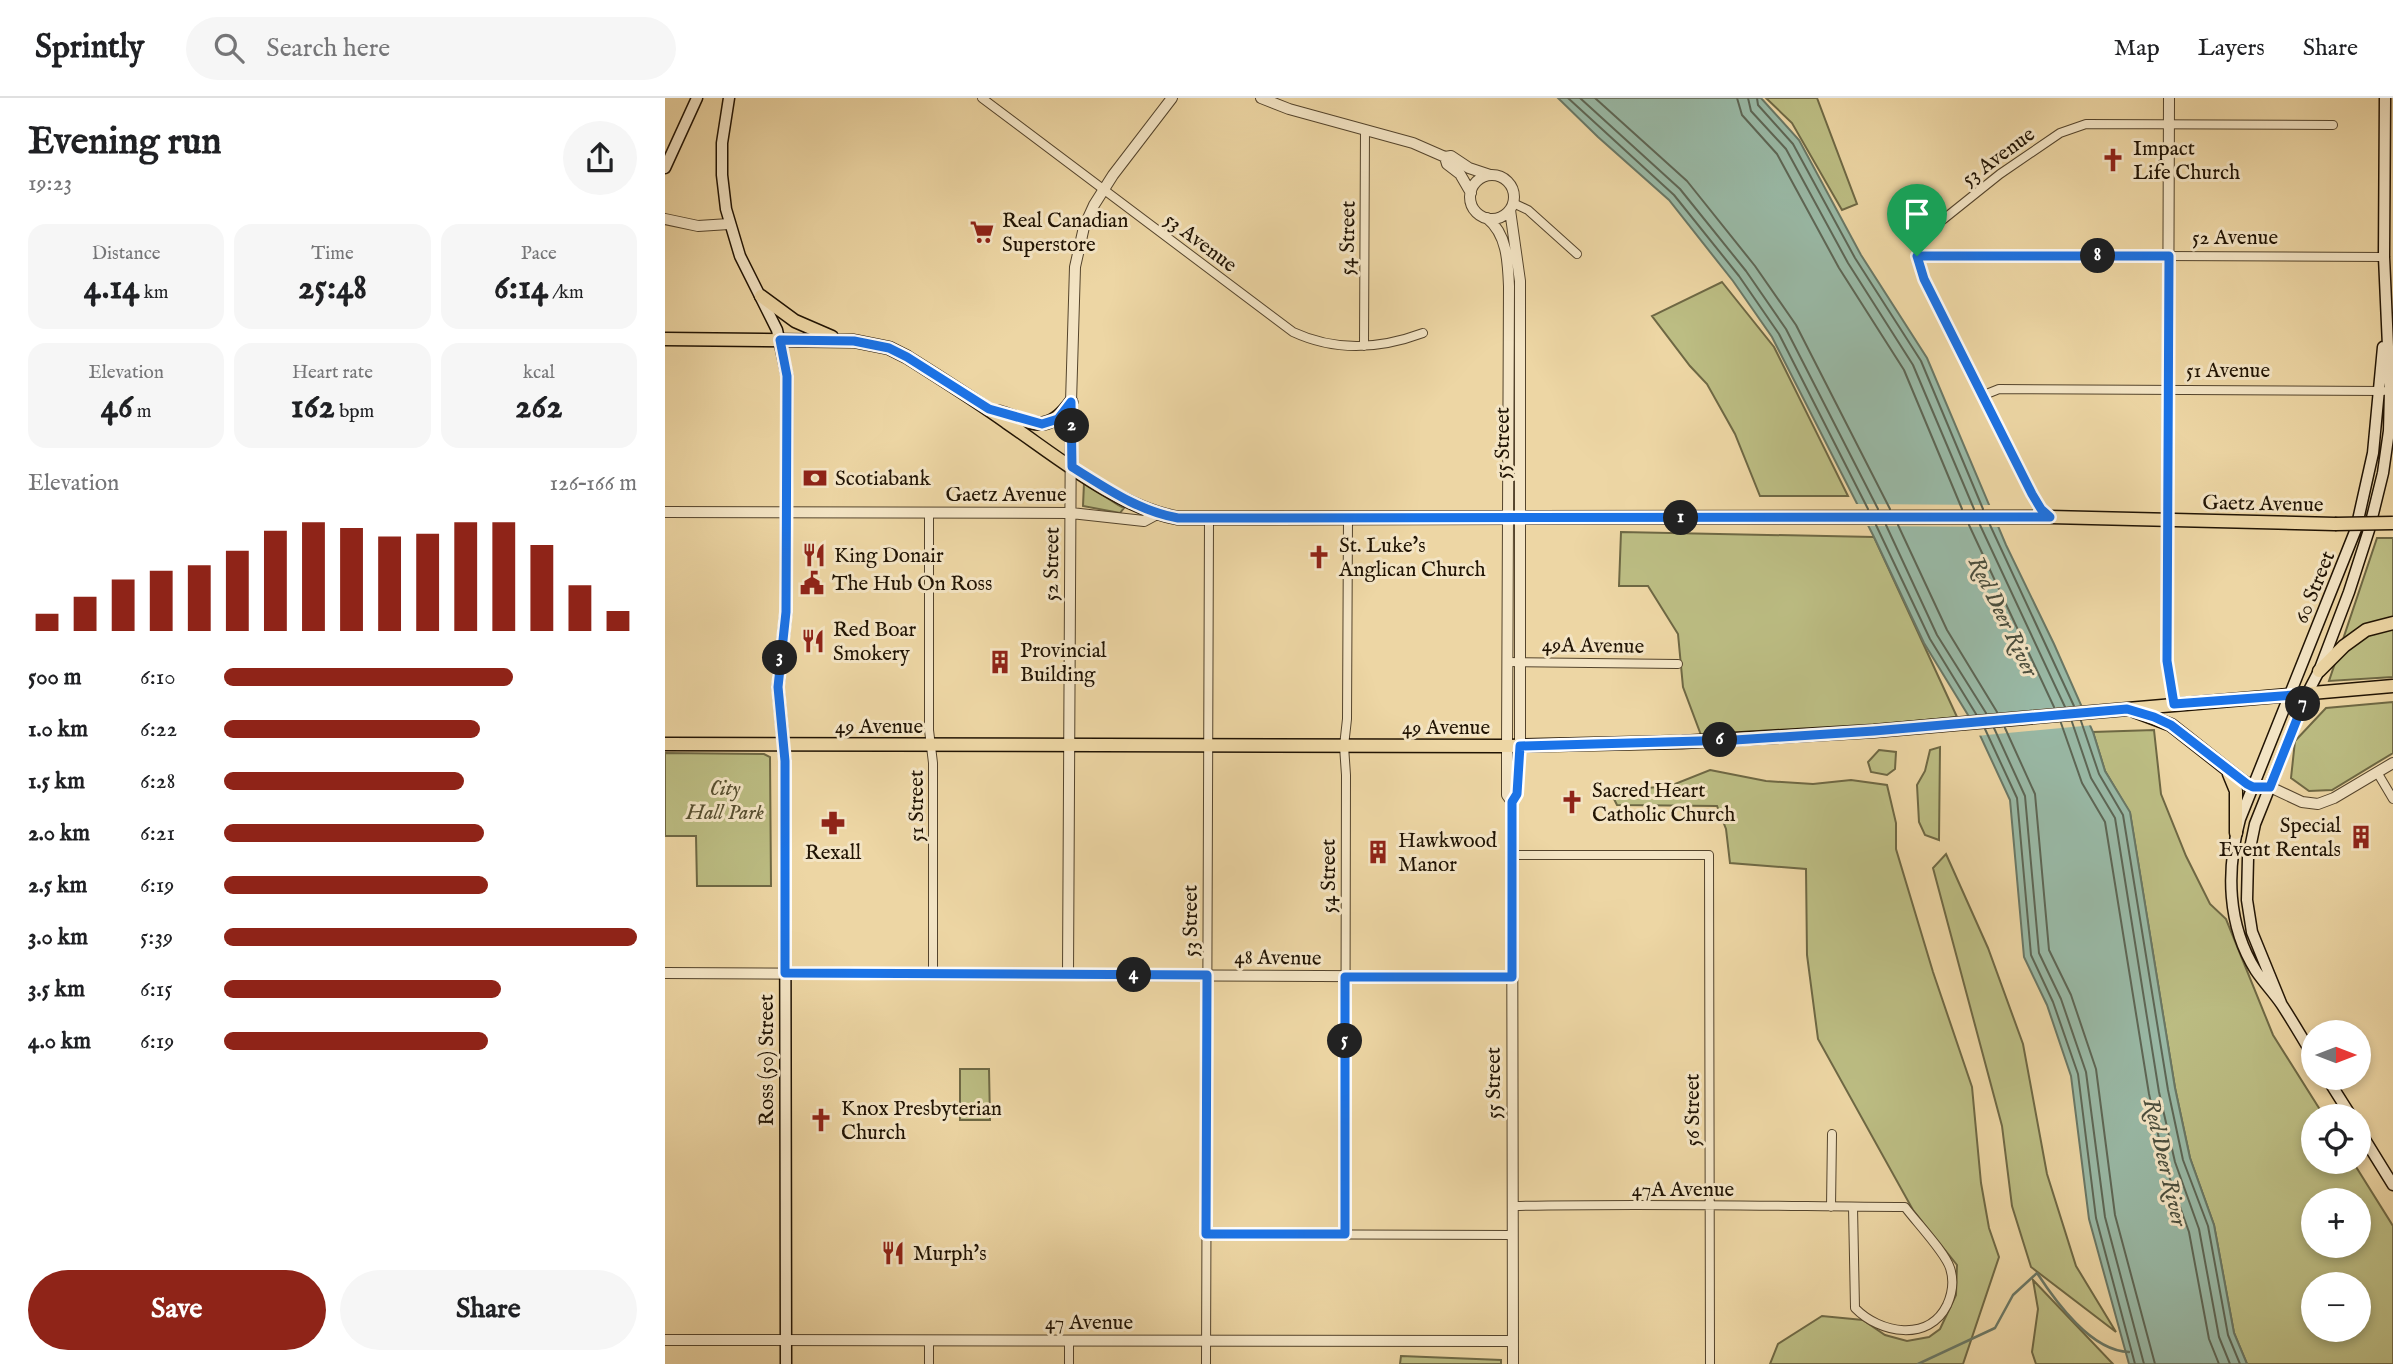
<!DOCTYPE html>
<meta charset="utf-8">
<style>
:root{--surface:#fff;--page:#f6f6f6;--text:#202124;--muted:#757577;--line:#e0e0e0;--accent:#8f2418}
body{margin:0;font-family:"IM FELL English",serif;background:var(--page);color:var(--text);height:100vh;display:flex;flex-direction:column;font-size:26px;white-space:nowrap}
*{box-sizing:border-box;margin:0}
p{font-size:23px;color:var(--muted)}
.icon{flex:none;width:38px;height:38px;fill:none;stroke:currentColor;stroke-width:2;stroke-linecap:round;stroke-linejoin:round}
.map{position:relative;flex:1;overflow:hidden}
.drawer{display:flex;flex-direction:column;background:var(--surface);width:665px}
.drawer>*{flex:none}
.needle{width:46px;rotate:90deg}
.fabs{position:absolute;left:1636px;top:922px;display:grid;gap:14px}
.fabs a{display:grid;place-items:center;width:70px;height:70px;border-radius:50%;background:var(--surface);box-shadow:0 4px 10px #0003;font-size:35px}
.pin{position:absolute;display:grid;place-items:center;width:60px;height:60px;color:#fff;margin:-72px -30px;border-radius:50% 50% 50% 0;rotate:-45deg;box-shadow:0 0 7px #0007}
.pin .icon{rotate:45deg}
.km{position:absolute;width:35px;height:35px;margin:-18px;border-radius:50%;background:#222;color:#fff;font-size:19px;line-height:35px;text-align:center}
.round{display:grid;place-items:center;flex:none;width:74px;height:74px;border-radius:37px;background:var(--page)}
.head{display:flex;align-items:center;justify-content:space-between;height:119px;padding:0 28px}
h1{font-size:38px;font-weight:700;line-height:52px}
.metrics{display:grid;grid-template-columns:repeat(3,1fr);gap:10px;height:119px;padding:7px 28px}
.metrics div{display:grid;align-content:center;border-radius:18px;background:var(--page);text-align:center}
.metrics b{font-size:35px;font-weight:700}
.metrics small{font-size:19px;font-weight:400}
.metrics p{font-size:19px}
.chart{height:196px;padding:14px 28px}
.chart p{display:flex;justify-content:space-between}
.chart svg{width:100%;height:126px;margin-top:7px;stroke:var(--accent);stroke-width:6}
.primary-button{display:flex;gap:14px;margin-top:auto;padding:14px 28px}
.primary-button a{flex:1;height:80px;border-radius:42px;background:var(--accent);color:#fff;font-size:28px;font-weight:700;line-height:80px;text-align:center}
.primary-button a+a{background:var(--page);color:var(--text)}
ul{padding:0 28px;list-style:none;font-size:23px}
li{display:grid;grid-template-columns:112px 84px 1fr;align-items:center;height:52px}
li i{height:18px;border-radius:9px;background:var(--accent)}
header{display:flex;align-items:center;gap:42px;box-sizing:border-box;height:98px;padding:0 35px;background:var(--surface);border-bottom:2px solid var(--line)}
header strong{font-size:33px}
nav{display:flex;gap:38px;margin-inline-start:auto;font-size:24px}
.search{width:490px;height:63px;background:var(--page);display:flex;align-items:center;gap:18px;box-sizing:border-box;padding:0 24px;border-radius:38px;color:var(--muted);font-size:26px}
main{display:flex;flex:1;min-height:0}
.map>svg:first-child{display:block}
.green{fill:#bcbd83;stroke:#6e6844;stroke-width:2;fill-rule:evenodd}
.water{fill:#99b9a6;stroke:#697765;stroke-width:2}
.pier{fill:#edd6a4}
.lines{fill:none;stroke-linecap:round;stroke-linejoin:round}
.shore{stroke:#5d6655;stroke-width:2}
.stream{stroke:#697765;stroke-width:2.5}
.minor-casing{stroke:#54442c;stroke-width:10}
.tertiary-casing{stroke:#54442c;stroke-width:12}
.secondary-casing{stroke:#211404;stroke-width:13}
.primary-casing{stroke:#211404;stroke-width:15}
.minor{stroke:#f3e4c4;stroke-width:8}
.tertiary{stroke:#f3e4c4;stroke-width:10}
.secondary{stroke:#f3e4c4;stroke-width:10}
.primary{stroke:#edd6a4;stroke-width:12}
.primary-bridge-casing{stroke:#211404;stroke-width:15;stroke-linecap:butt}
.primary-bridge{stroke:#edd6a4;stroke-width:12}
.route-casing{stroke:#fff;stroke-width:14}
.route{stroke:#1a73e8;stroke-width:9}
.labels{text-anchor:middle;stroke-width:6;stroke-linejoin:round;paint-order:stroke}
.poi-label{font-size:21px;fill:#211404;stroke:#f3e4c4;text-anchor:start}
.street-label{font-size:21px;fill:#211404;stroke:#f3e4c4}
.park-label{font-size:21px;font-style:italic;fill:#574f30;stroke:#f3e4c4}
.water-label{font-size:23px;font-style:italic;fill:#4b4e3d;stroke:#f3e4c4}
</style>
<header>
<strong>Sprintly</strong>
<div class="search"><svg class="icon" aria-label="search" viewBox="0 0 24 24"><circle cx="10" cy="10" r="6"/><path d="M15 15l6 6"/></svg>Search here</div>
<nav><a>Map</a><a>Layers</a><a>Share</a></nav>
</header>
<main>
<section class="drawer">
<div class="head"><div><h1>Evening run</h1><p>19:23</p></div><a class="round"><svg class="icon" aria-label="share" viewBox="0 0 24 24"><path d="M12 15V3M7 8l5-5 5 5M5 13v7h14v-7"/></svg></a></div>
<div class="metrics">
<div><p>Distance</p><b>4.14<small> km</small></b></div>
<div><p>Time</p><b>25:48</b></div>
<div><p>Pace</p><b>6:14<small> /km</small></b></div>
</div>
<div class="metrics">
<div><p>Elevation</p><b>46<small> m</small></b></div>
<div><p>Heart rate</p><b>162<small> bpm</small></b></div>
<div><p>kcal</p><b>262</b></div>
</div>
<div class="chart"><p><span>Elevation</span>126–166 m</p>
<svg viewBox="0 0 160 44" preserveAspectRatio="none"><path d="M5 44V38M15 44V32M25 44V26M35 44V23M45 44V21M55 44V16M65 44V9M75 44V6M85 44V8M95 44V11M105 44V10M115 44V6M125 44V6M135 44V14M145 44V28M155 44V37"/></svg>
</div>
<ul>
<li><b>500 m</b>6:10<i style="width:70%"></i></li>
<li><b>1.0 km</b>6:22<i style="width:62%"></i></li>
<li><b>1.5 km</b>6:28<i style="width:58%"></i></li>
<li><b>2.0 km</b>6:21<i style="width:63%"></i></li>
<li><b>2.5 km</b>6:19<i style="width:64%"></i></li>
<li><b>3.0 km</b>5:39<i style="width:100%"></i></li>
<li><b>3.5 km</b>6:15<i style="width:67%"></i></li>
<li><b>4.0 km</b>6:19<i style="width:64%"></i></li>
</ul>
<div class="primary-button"><a>Save</a><a>Share</a></div>
</section>
<div class="map">
<svg width="1728" height="1266" viewBox="0 0 1728 1266">
<rect width="100%" height="100%" fill="#edd6a4"/>
<filter id="stains"><feTurbulence type="fractalNoise" baseFrequency=".00286" numOctaves="4"/><feColorMatrix values="0 0 0 0 .2 0 0 0 0 .09 0 0 0 0 .02 0 0 0 .5 -.17"/></filter>
<radialGradient id="worn" r=".72"><stop offset=".6" stop-color="#630" stop-opacity="0"/><stop offset="1" stop-color="#630" stop-opacity=".3"/></radialGradient>
<path class="green" d="M 1101,0 L 1152,0 L 1192,106 L 1177,112 L 1127,25 Z
M 1057,184 L 1109,249 L 1183,398 L 1095,398 L 1070,336 L 1042,286 L 1025,268 L 987,218 Z
M 419,385 L 453,407 L 459,410 L 455,415 L 418,408 Z
M 956,434 L 1209,439 L 1292,619 L 1111,636 L 1036,637 L 1018,589 L 1013,536 L 983,488 L 954,488 Z
M 1712,440 L 1728,440 L 1728,579 L 1664,583 Z
M 1728,604 L 1728,655 L 1667,692 L 1644,693 L 1626,680 L 1630,643 L 1661,610 Z
M 1489,632 L 1496,696 L 1521,758 L 1545,806 L 1561,821 L 1608,937 L 1659,1018 L 1648,1018 L 1648,1064 L 1688,1064 L 1728,1128 L 1728,1266 L 1582,1266 L 1569,1235 L 1549,1127 L 1525,1060 L 1510,990 L 1465,715 L 1440,673 L 1428,634 ZM 1648,1102 L 1694,1102 L 1694,1148 L 1648,1148 ZM 1648,1186 L 1694,1186 L 1694,1232 L 1648,1232 Z
M 1275,649 L 1274,742 L 1260,737 L 1254,724 L 1252,687 L 1260,673 L 1265,652 Z
M 1214,652 L 1231,654 L 1230,671 L 1222,677 L 1206,674 L 1203,664 Z
M 0,655 L 99,656 L 105,659 L 106,788 L 32,788 L 31,738 L 0,738 Z
M 1045,672 L 1101,683 L 1148,686 L 1186,682 L 1222,687 L 1231,725 L 1231,751 L 1268,874 L 1307,989 L 1316,1085 L 1324,1130 L 1334,1159 L 1298,1266 L 1105,1266 L 1113,1246 L 1157,1218 L 1198,1222 L 1220,1237 L 1242,1243 L 1264,1239 L 1275,1231 L 1291,1197 L 1292,1167 L 1248,1112 L 1153,941 L 1142,857 L 1141,771 L 1065,765 L 1061,731 L 1052,708 L 952,707 L 945,693 L 1005,688 Z
M 1281,756 L 1323,850 L 1358,946 L 1382,1076 L 1411,1168 L 1451,1234 L 1366,1169 L 1347,1108 L 1337,1028 L 1268,770 Z
M 295,971 L 324,971 L 325,1022 L 295,1022 Z
M 1368,1182 L 1448,1266 L 1371,1266 L 1367,1254 L 1373,1211 Z
M 736,1258 L 836,1262 L 836,1266 L 735,1266 Z"/>
<path class="water" d="M 893,0 L 1096,0 L 1134,42 L 1196,157 L 1262,260 L 1341,447 L 1389,546 L 1428,634 L 1440,673 L 1465,714 L 1510,990 L 1525,1060 L 1549,1127 L 1569,1235 L 1582,1266 L 1464,1266 L 1424,1121 L 1406,978 L 1382,907 L 1359,859 L 1345,702 L 1314,635 L 1259,545 L 1209,439 L 1107,239 L 1068,183 L 1004,102 L 933,39 Z"/>
<path class="pier" d="M 1189,406 L 1328,407 L 1337,429 L 1200,428 Z
M 1420,607 L 1429,627 L 1311,638 L 1300,618 Z"/>
<g class="lines">
<path class="shore" d="M 903,0 L 1009,97 L 1074,178 L 1114,236 L 1203,411
M 915,0 L 1015,91 L 1081,173 L 1121,231 L 1213,411
M 930,0 L 1022,83 L 1090,168 L 1131,227 L 1225,411
M 1072,0 L 1077,17 L 1112,56 L 1174,170 L 1239,272 L 1297,411
M 1083,0 L 1086,13 L 1121,51 L 1183,165 L 1248,267 L 1309,411
M 1092,0 L 1093,7 L 1128,46 L 1190,160 L 1256,263 L 1318,411
M 1211,427 L 1265,541 L 1311,616
M 1221,427 L 1272,537 L 1321,615
M 1233,427 L 1282,532 L 1332,614
M 1304,427 L 1389,609
M 1315,427 L 1400,609
M 1325,427 L 1409,608
M 1416,623 L 1434,676 L 1458,717 L 1503,992 L 1518,1062 L 1543,1128 L 1563,1237 L 1575,1266
M 1407,624 L 1426,680 L 1450,720 L 1494,994 L 1510,1064 L 1534,1131 L 1554,1239 L 1565,1266
M 1396,625 L 1417,685 L 1440,724 L 1484,996 L 1500,1067 L 1524,1134 L 1544,1241 L 1554,1266
M 1329,630 L 1360,698 L 1374,855 L 1396,901 L 1421,974 L 1440,1119 L 1479,1266
M 1340,630 L 1370,696 L 1384,852 L 1406,897 L 1431,971 L 1450,1117 L 1490,1266
M 1320,631 L 1352,700 L 1366,857 L 1388,904 L 1413,976 L 1431,1120 L 1470,1266"/>
<path class="stream" d="M 1253,1266 L 1330,1230 L 1348,1197 L 1372,1175 C 1391,1204 1426,1253 1464,1254"/>
<g class="minor-casing">
<path id="minor" d="M 317,0 L 628,234 C 671,254 715,251 758,235
M 848,105 L 863,112 L 912,156
M 1252,157 L 1719,159
M 699,248 L 700,32
M 1319,297 L 1334,291 L 1718,293
M 264,415 L 264,632 L 268,665 L 268,876
M 1385,419 L 1376,410 L 1367,395 L 1259,181 L 1252,157 L 1255,140 L 1335,76 L 1395,35 L 1421,26 L 1668,27
M 842,564 L 1013,566
M 1712,674 L 1728,701
M 847,757 L 1044,757 L 1045,1266
M 848,1108 C 978,1105 1109,1108 1240,1109 C 1251,1124 1280,1154 1285,1170 C 1289,1182 1287,1196 1282,1207 C 1264,1244 1215,1236 1190,1210 L 1188,1109
M 1166,1109 L 1167,1036
M 541,1136 L 848,1137
M 680,1136 L 681,677 L 679,648 L 682,621 L 683,420
M 264,1266 L 264,1242
M 404,1266 L 404,1243
M 541,1266 L 544,421"/>
</g>
<g class="tertiary-casing">
<path id="tertiary" d="M 596,0 L 624,11 L 748,45 L 780,59 L 786,58 L 804,70 L 825,77
M 1504,0 L 1502,563 L 1509,606
M 780,59 L 782,66 L 795,76 L 806,95
M805 99a22 22 0 1 1 44 0a22 22 0 1 1-44 0Z
M 845,112 L 855,183 L 855,648 L 852,696 L 847,704
M 822,120 C 842,136 843,163 844,188 L 842,648 L 842,697 L 847,704 L 848,1266
M 0,121 L 33,128 L 64,126
M 0,414 L 406,415 L 479,423 L 492,416
M 1588,689 L 1605,689 L 1637,704 L 1653,706 L 1669,700 L 1728,665
M 0,875 L 847,879
M 403,877 L 406,304 L 410,169 L 419,129 L 429,107 L 448,77 L 507,0
M 0,1242 L 848,1243"/>
</g>
<g class="secondary-casing">
<path id="secondary" d="M 64,0 L 57,45 L 57,77 L 61,111 L 75,158 L 112,232 L 122,278 L 121,514 L 113,589 L 120,663 L 121,1266
M 0,70 L 32,0
M 1616,905 L 1587,834 L 1582,802 L 1583,760 L 1590,726 L 1642,596 L 1654,573 L 1684,494 L 1704,432 L 1718,375 L 1724,333 L 1725,293 L 1719,159 L 1720,0
M 1648,958 C 1638,941 1628,924 1617,907 C 1609,895 1599,885 1591,873 C 1562,827 1561,772 1575,721 L 1691,431 L 1708,355 L 1718,249
M 1662,980 L 1686,1018
M 1694,1032 L 1728,1087"/>
</g>
<g class="primary-casing">
<path id="primary" d="M 96,198 L 130,223 L 167,239
M 0,241 L 189,243 L 224,250 L 242,259 C 275,280 309,301 341,324 C 391,358 453,410 513,420 L 1385,419 L 1670,426
M 334,314 C 369,325 382,337 406,304
M 1654,573 L 1679,548 L 1701,532 L 1728,525
M 1469,613 L 1506,627 L 1577,683 L 1588,689
M 0,646 L 842,648 L 1017,644 L 1209,633 L 1728,588
M 1564,676 L 1571,693 L 1571,735"/>
</g>
<use href="#minor" class="minor"/>
<use href="#tertiary" class="tertiary"/>
<use href="#secondary" class="secondary"/>
<use href="#primary" class="primary"/>
<g class="primary-bridge-casing">
<path id="primary-bridge" d="M 1670,426 L 1728,425"/>
</g>
<use href="#primary-bridge" class="primary-bridge"/>
</g>
<g class="lines">
<g class="route-casing">
<path id="route" d="M 1252,158 L 1504,158 L 1502,563 L 1509,606 L 1642,596 L 1605,689 L 1588,689 L 1582,686 L 1506,627 L 1489,619 L 1462,611 L 1209,633 L 1070,642 L 855,648 L 852,696 L 847,704 L 847,879 L 680,879 L 680,1136 L 541,1136 L 542,877 L 120,875 L 120,663 L 113,589 L 121,514 L 122,278 L 115,242 L 189,243 L 224,250 L 242,259 L 324,311 L 377,326 L 393,321 L 406,304 L 407,369 C 441,390 473,413 513,420 L 1385,419 L 1376,411 L 1367,396 L 1259,181 Z"/>
</g>
<use href="#route" class="route"/>
</g>
<defs>
<g id="church-bare" transform="scale(1.89)"><path d="M-1.2-6h2.4v3.5h3.3v2.4h-3.3V6h-2.4V-.1h-3.3v-2.4h3.3Z" fill="#8f2418" stroke="#f3e4c4" stroke-width="2.5" paint-order="stroke"/></g>
<g id="supermarket-bare" transform="scale(1.89)"><path d="M-6-5.5h2.5l.6 2H6L4.5 2H-2.5L-4.4-4H-6ZM-1.5 3.2a1.3 1.3 0 1 0 .1 0ZM3 3.2a1.3 1.3 0 1 0 .1 0Z" fill="#8f2418" stroke="#f3e4c4" stroke-width="2.5" paint-order="stroke"/></g>
<g id="bank-bare" transform="scale(1.89)"><path d="M-6-4H6V4H-6ZM0-2.3a2.3 2.3 0 1 0 0 4.6a2.3 2.3 0 1 0 0-4.6Z" fill="#8f2418" stroke="#f3e4c4" stroke-width="2.5" paint-order="stroke"/></g>
<g id="restaurant-bare" transform="scale(1.89)"><path d="M-5-6h1v4h1v-4h1v4h1v-4h1v5L-1.5 .5V6h-2V.5L-5-1ZM5-6V6H3V1.5H1.5Q1.5-4 5-6Z" fill="#8f2418" stroke="#f3e4c4" stroke-width="2.5" paint-order="stroke"/></g>
<g id="civic-bare" transform="scale(1.89)"><path d="M-.6-6.5H3V-4.5H.6V-3L4-1V1h2V6H-6V1h2V-1L-.6-3ZM-1.2 2.5V6h2.4V2.5Z" fill="#8f2418" stroke="#f3e4c4" stroke-width="2.5" paint-order="stroke"/></g>
<g id="building-bare" transform="scale(1.89)"><path d="M-4-6H4V6H1V3H-1V6H-4ZM-2.5-4.3h1.7v1.8h-1.7ZM.8-4.3h1.7v1.8H.8ZM-2.5-1h1.7V.8h-1.7ZM.8-1h1.7V.8H.8Z" fill="#8f2418" stroke="#f3e4c4" stroke-width="2.5" paint-order="stroke"/></g>
<g id="pharmacy-bare" transform="scale(1.89)"><path d="M-2-6h4v4h4v4h-4v4h-4v-4h-4v-4h4Z" fill="#8f2418" stroke="#f3e4c4" stroke-width="2.5" paint-order="stroke"/></g>
</defs>
<g fill-rule="evenodd">
<use href="#church-bare" x="1448" y="62"/>
<use href="#supermarket-bare" x="317" y="134"/>
<use href="#bank-bare" x="150" y="380"/>
<use href="#restaurant-bare" x="149" y="457"/>
<use href="#church-bare" x="654" y="459"/>
<use href="#civic-bare" x="147" y="485"/>
<use href="#restaurant-bare" x="148" y="543"/>
<use href="#building-bare" x="335" y="564"/>
<use href="#church-bare" x="907" y="704"/>
<use href="#pharmacy-bare" x="168" y="725"/>
<use href="#building-bare" x="1696" y="739"/>
<use href="#building-bare" x="713" y="754"/>
<use href="#church-bare" x="156" y="1022"/>
<use href="#restaurant-bare" x="228" y="1155"/>
</g>
<g class="labels">
<g class="poi-label">
<text x="1468" y="57">Impact<tspan x="1468" dy="24">Life Church</tspan></text>
<text x="337" y="129">Real Canadian<tspan x="337" dy="24">Superstore</tspan></text>
<text x="170" y="387">Scotiabank</text>
<text x="674" y="454">St. Luke's<tspan x="674" dy="24">Anglican Church</tspan></text>
<text x="169" y="464">King Donair</text>
<text x="167" y="492">The Hub On Ross</text>
<text x="168" y="538">Red Boar<tspan x="168" dy="24">Smokery</tspan></text>
<text x="355" y="559">Provincial<tspan x="355" dy="24">Building</tspan></text>
<text x="927" y="699">Sacred Heart<tspan x="927" dy="24">Catholic Church</tspan></text>
<text x="1676" y="734" text-anchor="end">Special<tspan x="1676" dy="24">Event Rentals</tspan></text>
<text x="733" y="749">Hawkwood<tspan x="733" dy="24">Manor</tspan></text>
<text x="168" y="761" text-anchor="middle">Rexall</text>
<text x="176" y="1017">Knox Presbyterian<tspan x="176" dy="24">Church</tspan></text>
<text x="248" y="1162">Murph's</text>
</g>
<g class="street-label">
<text transform="translate(1333 58) rotate(-36)" y="7">53 Avenue</text>
<text x="1570" y="146">52 Avenue</text>
<text transform="translate(682 140) rotate(-89)" y="7">54 Street</text>
<text transform="translate(536 144) rotate(37)" y="7">53 Avenue</text>
<text x="1563" y="279">51 Avenue</text>
<text transform="translate(837 345) rotate(-90)" y="7">55 Street</text>
<text x="341" y="403">Gaetz Avenue</text>
<text transform="translate(1598 405) rotate(1)" y="7">Gaetz Avenue</text>
<text transform="translate(386 466) rotate(-89)" y="7">52 Street</text>
<text transform="translate(1649 489) rotate(-68)" y="7">60 Street</text>
<text transform="translate(928 547) rotate(1)" y="7">49A Avenue</text>
<text x="214" y="635">49 Avenue</text>
<text x="781" y="636">49 Avenue</text>
<text transform="translate(251 708) rotate(-90)" y="7">51 Street</text>
<text transform="translate(663 778) rotate(-90)" y="7">54 Street</text>
<text transform="translate(525 823) rotate(-90)" y="7">53 Street</text>
<text transform="translate(613 859) rotate(1)" y="7">48 Avenue</text>
<text transform="translate(101 962) rotate(-90)" y="7">Ross (50) Street</text>
<text transform="translate(828 985) rotate(-90)" y="7">55 Street</text>
<text transform="translate(1027 1012) rotate(-90)" y="7">56 Street</text>
<text x="1018" y="1098">47A Avenue</text>
<text x="424" y="1231">47 Avenue</text>
</g>
<g class="park-label">
<text x="60" y="697">City<tspan x="60" dy="24">Hall Park</tspan></text>
</g>
<g class="water-label">
<text transform="translate(1339 518) rotate(64)" y="8">Red Deer River</text>
<text transform="translate(1501 1064) rotate(77)" y="8">Red Deer River</text>
</g>
</g>
<rect width="100%" height="100%" filter="url(#stains)"/>
<rect width="100%" height="100%" fill="url(#worn)"/>
</svg>
<div class="fabs">
<a><svg class="needle" viewBox="-14 -14 28 28"><path d="M0-13l5 13h-10z" fill="#e53935"/><path d="M0 13l5-13h-10z" fill="#757577"/></svg></a>
<a><svg class="icon" aria-label="locate" viewBox="0 0 24 24"><circle cx="12" cy="12" r="6"/><path d="M12 2v4M12 18v4M2 12h4M18 12h4"/></svg></a>
<a>+</a>
<a>−</a>
</div>
<div class="pin" style="left:1252px;top:158px;background:#1e9e55"><svg class="icon" aria-label="arrive" viewBox="0 0 24 24"><path d="M6 21V4h12l-3 4 3 4H6"/></svg></div>
<b class="km" style="left:1016px;top:420px">1</b>
<b class="km" style="left:407px;top:328px">2</b>
<b class="km" style="left:115px;top:560px">3</b>
<b class="km" style="left:469px;top:877px">4</b>
<b class="km" style="left:680px;top:943px">5</b>
<b class="km" style="left:1055px;top:642px">6</b>
<b class="km" style="left:1638px;top:606px">7</b>
<b class="km" style="left:1433px;top:158px">8</b>
</div>
</main>
